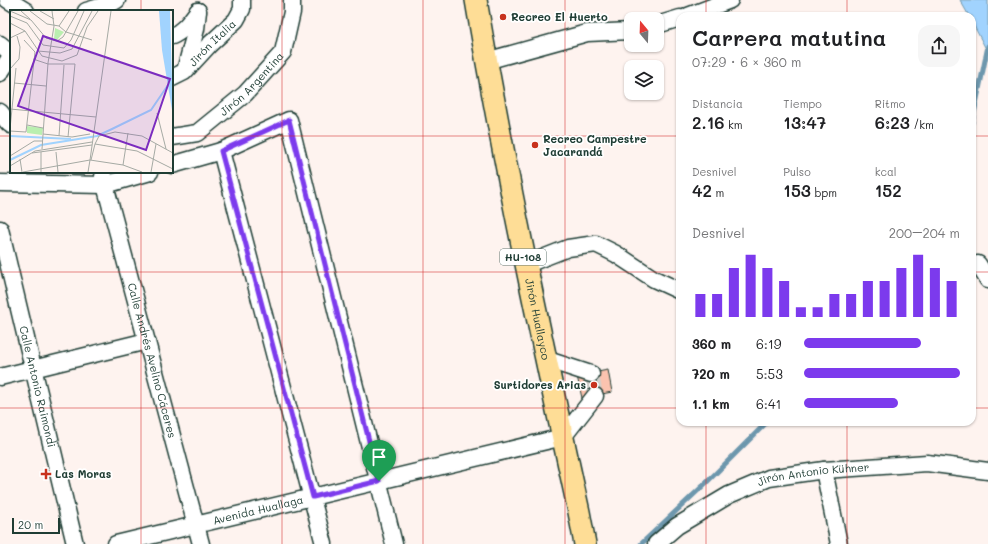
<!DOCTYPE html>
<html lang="es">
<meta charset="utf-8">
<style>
:root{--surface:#fff;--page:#f6f6f6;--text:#202124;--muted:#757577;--accent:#7c3aed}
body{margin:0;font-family:Mali,sans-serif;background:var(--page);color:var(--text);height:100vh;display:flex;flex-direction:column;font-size:15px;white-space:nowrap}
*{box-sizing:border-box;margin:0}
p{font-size:13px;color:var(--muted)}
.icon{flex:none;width:22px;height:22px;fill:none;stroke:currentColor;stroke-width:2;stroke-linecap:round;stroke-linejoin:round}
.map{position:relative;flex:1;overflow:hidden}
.details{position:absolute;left:676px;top:12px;width:300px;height:414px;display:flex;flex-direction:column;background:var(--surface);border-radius:12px;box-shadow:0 1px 3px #0004}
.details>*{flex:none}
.needle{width:26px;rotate:341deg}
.buttons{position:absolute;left:624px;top:12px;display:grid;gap:8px}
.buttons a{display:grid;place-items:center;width:40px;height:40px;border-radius:8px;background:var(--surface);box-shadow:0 1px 3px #0004;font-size:20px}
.scale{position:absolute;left:12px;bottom:10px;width:48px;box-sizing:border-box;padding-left:4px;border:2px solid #1f3d34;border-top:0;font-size:11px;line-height:14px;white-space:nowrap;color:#1f3d34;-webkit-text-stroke:3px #fff;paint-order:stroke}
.pin{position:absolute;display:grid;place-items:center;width:34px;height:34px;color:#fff;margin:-41px -17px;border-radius:50% 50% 50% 0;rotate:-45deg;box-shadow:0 0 4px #0007}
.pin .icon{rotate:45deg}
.round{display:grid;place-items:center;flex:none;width:42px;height:42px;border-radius:12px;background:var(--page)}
.overview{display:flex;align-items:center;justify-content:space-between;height:68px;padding:0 16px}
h1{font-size:22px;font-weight:600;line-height:30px}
.figures{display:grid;grid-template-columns:repeat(3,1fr);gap:6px;height:68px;padding:4px 16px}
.figures div{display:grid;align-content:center}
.figures b{font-size:17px;font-weight:600}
.figures small{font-size:11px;font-weight:400}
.figures p{font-size:11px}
.chart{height:112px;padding:8px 16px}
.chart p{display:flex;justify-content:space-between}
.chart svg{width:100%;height:72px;margin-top:4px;stroke:var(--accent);stroke-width:6}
ul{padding:0 16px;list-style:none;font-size:13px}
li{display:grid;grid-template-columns:64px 48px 1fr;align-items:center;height:30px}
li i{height:10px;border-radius:5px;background:var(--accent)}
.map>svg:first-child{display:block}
.water{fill:#a1d3fe;stroke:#6d97ad}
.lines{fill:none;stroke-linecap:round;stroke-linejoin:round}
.stream{stroke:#6d97ad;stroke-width:5}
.building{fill:#fbc3af;stroke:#1f3d34}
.minor-tunnel{stroke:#d1cfca;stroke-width:16;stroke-dasharray:16 8;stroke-linecap:butt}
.minor-casing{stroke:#1f3d34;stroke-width:19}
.major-casing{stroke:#1f3d34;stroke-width:24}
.minor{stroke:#fff;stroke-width:16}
.major{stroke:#fedd96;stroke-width:21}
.route-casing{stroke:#fff;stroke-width:8}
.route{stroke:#7c3aed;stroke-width:5}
.grid{fill:none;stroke:#d62828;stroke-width:1;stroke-opacity:0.55}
.poi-dot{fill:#c8321e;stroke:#fff;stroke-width:1.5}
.labels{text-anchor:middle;stroke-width:3.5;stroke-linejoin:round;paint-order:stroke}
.shield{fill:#fff;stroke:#627771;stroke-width:1}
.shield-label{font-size:10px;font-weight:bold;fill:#1f3d34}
.poi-label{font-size:11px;font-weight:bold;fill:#1f3d34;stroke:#fff;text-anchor:start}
.street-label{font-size:11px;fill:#1f3d34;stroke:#fff}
.inset-river{fill:none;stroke:#a1d3fe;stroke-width:2}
.inset-road{fill:none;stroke:#a5aaa4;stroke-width:1}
.view{fill:#7b2cbf;fill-opacity:0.15;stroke:#7b2cbf;stroke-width:2}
.inset-edge{fill:none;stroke:#1f3d34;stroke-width:2}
</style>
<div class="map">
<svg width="988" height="544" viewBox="0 0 988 544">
<rect width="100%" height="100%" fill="#fef3ef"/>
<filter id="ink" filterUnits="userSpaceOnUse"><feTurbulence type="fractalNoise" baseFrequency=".025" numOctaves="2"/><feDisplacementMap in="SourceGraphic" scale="8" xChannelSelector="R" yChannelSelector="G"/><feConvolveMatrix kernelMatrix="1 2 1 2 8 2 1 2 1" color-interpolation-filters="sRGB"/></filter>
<g filter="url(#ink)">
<path class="water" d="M 960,0 L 988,0 L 988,53 L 972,22 L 972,16 L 969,16 Z"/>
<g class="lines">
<path class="stream" d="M 972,123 L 988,46
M 641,544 L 706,483 L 767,422"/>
</g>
<path class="building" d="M 608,370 L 612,392 L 582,398 L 577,376 Z"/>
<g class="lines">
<path class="minor-tunnel" d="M 591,374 L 595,396"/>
<g class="minor-casing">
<g id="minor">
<path d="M 8,0 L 26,11"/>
<path d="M 86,11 L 110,4 L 117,0"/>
<path d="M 688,16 L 730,0"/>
<path d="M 657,25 L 680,18"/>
<path d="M 172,36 C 184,31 190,21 198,11"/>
<path d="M 0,44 L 11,53"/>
<path d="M 486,61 L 587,33 L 631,31"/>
<path d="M 186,67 L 196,29 L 198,11"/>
<path d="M 0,73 L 11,56"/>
<path id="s1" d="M 172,78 L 184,72 L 209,45 L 236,20 L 242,9 L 242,0"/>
<path d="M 0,112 C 4,116 6,122 11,125"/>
<path id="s2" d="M 172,137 L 197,133 L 245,94 L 283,52 L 292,12 L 292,0"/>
<path d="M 221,151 L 324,544"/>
<path d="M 172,165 L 221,151 L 289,120 L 394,544"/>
<path id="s3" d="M 104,172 L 103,177 L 105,185 L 201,544"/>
<path d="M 0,183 L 105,185 L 150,172"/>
<path id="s4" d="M 0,229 L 75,544"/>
<path d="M 978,264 L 988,280"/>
<path d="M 525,265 L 568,248 L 596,244 L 616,254 L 654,279 L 680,291"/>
<path d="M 545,359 L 591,374"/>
<path d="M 0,377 L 147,341"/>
<path d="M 824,470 L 839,544"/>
<path id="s5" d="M 116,544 L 563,437 L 595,396"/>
<path id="s6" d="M 656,544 L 677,526 L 729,495 L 769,478 L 824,470 L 927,463 L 988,471"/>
</g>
</g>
<g class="major-casing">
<g id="major">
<path id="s7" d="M 476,0 C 505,172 542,342 579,512 L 585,544"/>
</g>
</g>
<use href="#minor" class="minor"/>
<use href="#major" class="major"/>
</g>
</g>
<g class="lines" filter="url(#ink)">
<g class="route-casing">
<path id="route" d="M 289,120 L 379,481 L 313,497 L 221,151 Z"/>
</g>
<use href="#route" class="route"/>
</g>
<path class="grid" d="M 141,0 L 141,11M 282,0 L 282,544M 423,0 L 423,544M 565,0 L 565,544M 706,0 L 706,16M 847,0 L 847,16M 0,136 L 11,136M 172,136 L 680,136M 972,136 L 988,136M 141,172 L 141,544M 0,272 L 680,272M 972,272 L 988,272M 0,408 L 680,408M 972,408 L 988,408M 706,422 L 706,544M 847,422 L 847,544"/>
<g class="poi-dot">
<circle cx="503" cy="17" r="4"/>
<circle cx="535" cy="145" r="4"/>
<circle cx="594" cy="385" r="4"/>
<path d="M44 468h4v4h4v4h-4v4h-4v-4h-4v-4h4z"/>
</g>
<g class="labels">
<rect class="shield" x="500" y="249" width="46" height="16" rx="3"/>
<g class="shield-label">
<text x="523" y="261">HU-108</text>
</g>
<g class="poi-label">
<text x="511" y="21">Recreo El Huerto</text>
<text x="543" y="143">Recreo Campestre<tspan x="543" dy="13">Jacarandá</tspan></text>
<text x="586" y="389" text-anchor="end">Surtidores Arias</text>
<text x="55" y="478">Las Moras</text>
</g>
<g class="street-label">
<text dy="4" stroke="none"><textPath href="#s1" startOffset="54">Jirón Italia</textPath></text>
<text dy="4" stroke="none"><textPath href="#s2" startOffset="99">Jirón Argentina</textPath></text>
<text dy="4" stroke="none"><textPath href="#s7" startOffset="325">Jirón Huallayco</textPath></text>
<text dy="4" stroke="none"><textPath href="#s3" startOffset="195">Calle Andrés Avelino Cáceres</textPath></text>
<text dy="4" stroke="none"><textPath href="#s4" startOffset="162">Calle Antonio Raimondi</textPath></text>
<text dy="4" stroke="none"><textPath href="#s6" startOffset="176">Jirón Antonio Kühner</textPath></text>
<text dy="4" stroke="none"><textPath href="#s5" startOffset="146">Avenida Huallaga</textPath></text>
</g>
</g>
<g transform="translate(10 10)">
<rect width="163" height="163" fill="#fef3ef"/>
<path d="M 45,18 L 54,22 L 47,30 L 44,29 ZM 17,116 L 33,118 L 32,125 L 17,123 Z" fill="#baefb0"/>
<path d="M 149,1 L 160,1 L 163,106 L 152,40 Z" fill="#a1d3fe"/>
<path class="inset-river" d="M 0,126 L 61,129M 0,150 L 31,135 L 87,126 L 102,119 L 141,100 L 158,75"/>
<path class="inset-road" d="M 0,1 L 21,10 L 36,28 L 47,31 L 53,27 L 68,1M 11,1 L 20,9M 20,1 L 37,14 L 49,16M 30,1 L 44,9M 0,6 L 17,13 L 33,35 L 54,38 L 61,30 L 74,1M 0,13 L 15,21 L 32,46 L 52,51 L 67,45 L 77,17 L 88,1M 49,16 L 56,22 L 82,30M 49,16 L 59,1M 0,28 L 15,21M 28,41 L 50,43 L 62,39 L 82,1M 23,49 L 38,54 L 65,54 L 58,127M 0,59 L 9,49 L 10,37 L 7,26M 4,73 L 36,76M 0,99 L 86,107M 147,103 L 156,139M 17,115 L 33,118M 0,119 L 6,58M 0,121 L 16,122 L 25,42 L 14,30M 33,124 L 62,127 L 80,124M 49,126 L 54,55M 85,134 L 127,141 L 163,159M 32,139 L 38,53 L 44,16 L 42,1M 46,142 L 48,162M 22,143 L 82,135M 0,146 L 24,131 L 32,131M 10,149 L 12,162M 80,150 L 101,1M 81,150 L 85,134 L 89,126 L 105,122 L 132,126 L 163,143M 113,155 L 118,123M 0,156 L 25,141 L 82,132M 13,162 L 80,150 L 113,155 L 132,162M 31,162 L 31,142M 78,162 L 80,150M 141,162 L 146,134"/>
<path class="view" d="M 33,26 L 160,69 L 136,140 L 8,96 Z"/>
<rect width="163" height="163" class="inset-edge"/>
</g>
</svg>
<div class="buttons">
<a><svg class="needle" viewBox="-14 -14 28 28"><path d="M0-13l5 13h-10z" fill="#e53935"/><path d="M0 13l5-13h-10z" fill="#757577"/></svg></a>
<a><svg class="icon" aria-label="layers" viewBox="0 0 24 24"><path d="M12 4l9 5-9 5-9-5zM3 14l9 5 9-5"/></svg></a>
</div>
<div class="scale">20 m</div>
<div class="pin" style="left:379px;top:481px;background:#1e9e55"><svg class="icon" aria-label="arrive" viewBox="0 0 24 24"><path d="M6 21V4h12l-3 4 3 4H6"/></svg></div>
<section class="details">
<div class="overview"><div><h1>Carrera matutina</h1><p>07:29 · 6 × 360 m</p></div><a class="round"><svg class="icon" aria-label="share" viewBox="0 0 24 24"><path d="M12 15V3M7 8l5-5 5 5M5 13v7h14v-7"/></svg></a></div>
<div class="figures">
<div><p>Distancia</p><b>2.16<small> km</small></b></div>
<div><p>Tiempo</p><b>13:47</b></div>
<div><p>Ritmo</p><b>6:23<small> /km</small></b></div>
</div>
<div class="figures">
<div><p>Desnivel</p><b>42<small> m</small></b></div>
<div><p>Pulso</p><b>153<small> bpm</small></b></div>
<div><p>kcal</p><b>152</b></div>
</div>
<div class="chart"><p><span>Desnivel</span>200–204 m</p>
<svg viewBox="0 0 160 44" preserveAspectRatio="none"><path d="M5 44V30M15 44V30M25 44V14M35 44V6M45 44V14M55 44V22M65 44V38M75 44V38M85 44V30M95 44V30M105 44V22M115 44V22M125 44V14M135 44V6M145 44V14M155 44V22"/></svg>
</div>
<ul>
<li><b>360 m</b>6:19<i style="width:75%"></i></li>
<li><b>720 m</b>5:53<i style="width:100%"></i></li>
<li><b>1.1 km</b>6:41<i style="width:60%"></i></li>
</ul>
</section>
</div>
